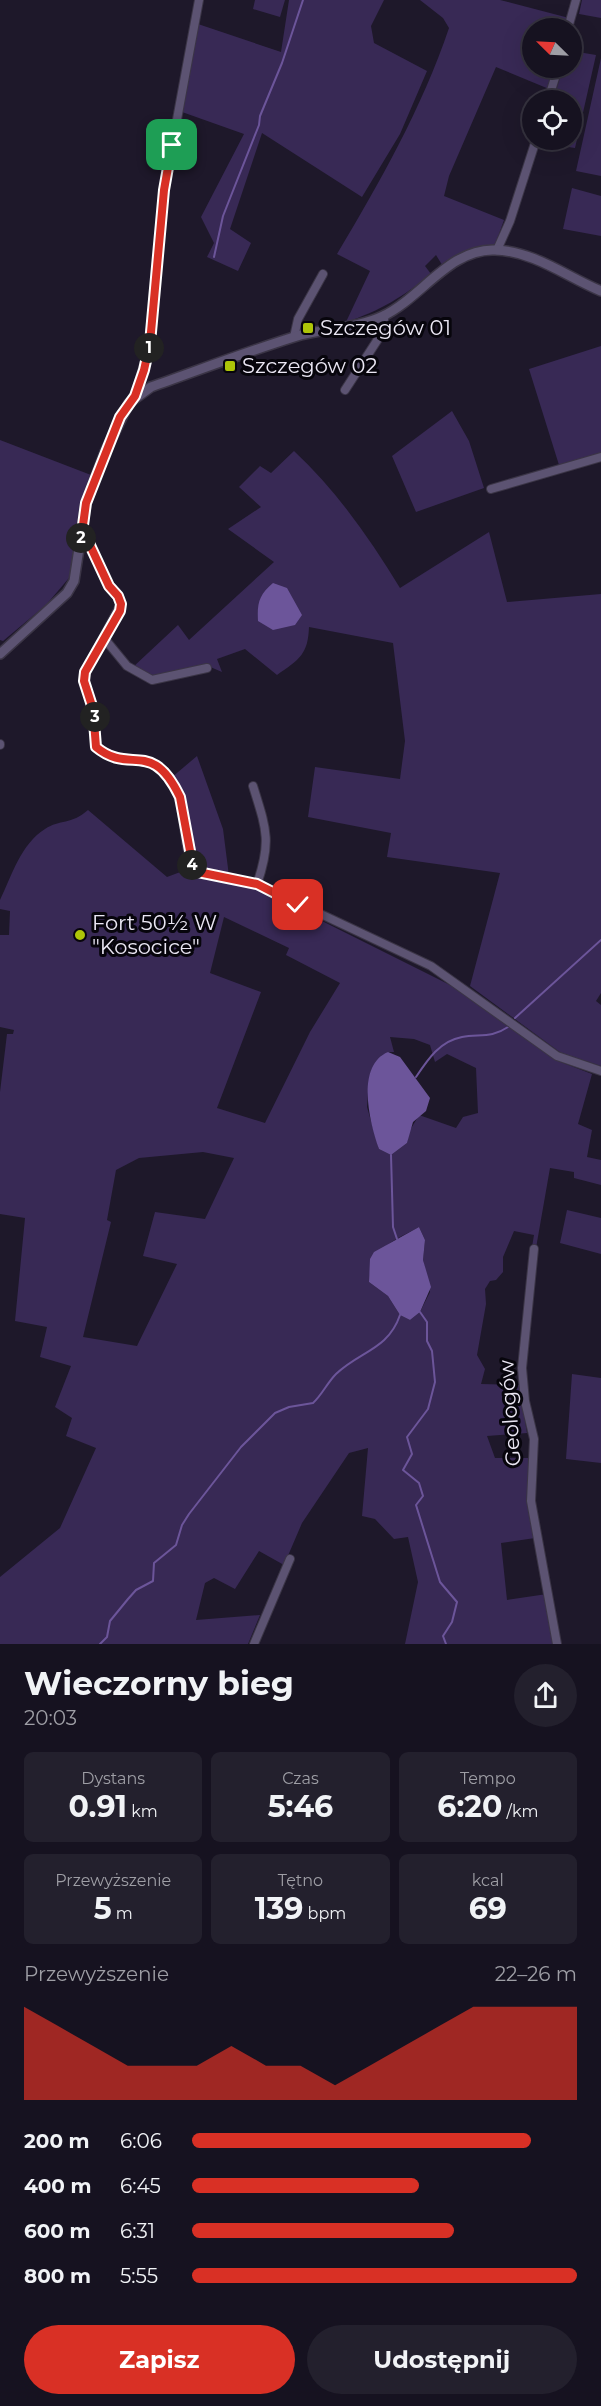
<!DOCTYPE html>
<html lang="pl">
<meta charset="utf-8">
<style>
:root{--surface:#161220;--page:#23202d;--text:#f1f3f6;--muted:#9e9ea5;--line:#35323e;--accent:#d93025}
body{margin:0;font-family:Montserrat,sans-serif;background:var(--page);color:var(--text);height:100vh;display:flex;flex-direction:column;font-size:22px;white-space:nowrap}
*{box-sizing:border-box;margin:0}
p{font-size:20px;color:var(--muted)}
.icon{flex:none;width:33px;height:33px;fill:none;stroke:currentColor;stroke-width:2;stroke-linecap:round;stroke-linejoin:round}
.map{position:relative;height:1644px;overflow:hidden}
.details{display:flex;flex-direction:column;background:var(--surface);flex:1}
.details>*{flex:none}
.needle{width:39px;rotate:294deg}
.buttons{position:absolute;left:522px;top:18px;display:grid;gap:12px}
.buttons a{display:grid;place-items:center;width:60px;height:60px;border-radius:50%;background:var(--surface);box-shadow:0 6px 24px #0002,0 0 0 2px var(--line);font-size:30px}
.pin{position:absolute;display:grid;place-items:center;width:51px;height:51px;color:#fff;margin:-26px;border-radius:12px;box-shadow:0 3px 9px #0006}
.km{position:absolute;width:30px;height:30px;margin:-15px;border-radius:50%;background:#222;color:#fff;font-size:16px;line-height:30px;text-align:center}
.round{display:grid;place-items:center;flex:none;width:63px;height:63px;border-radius:32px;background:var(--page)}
.overview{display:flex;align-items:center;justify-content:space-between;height:102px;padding:0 24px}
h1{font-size:33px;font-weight:700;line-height:45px}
.figures{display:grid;grid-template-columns:repeat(3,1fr);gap:9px;height:102px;padding:6px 24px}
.figures div{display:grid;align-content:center;border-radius:9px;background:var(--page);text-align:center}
.figures b{font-size:30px;font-weight:700}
.figures small{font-size:16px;font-weight:400}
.figures p{font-size:16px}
.chart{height:168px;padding:12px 24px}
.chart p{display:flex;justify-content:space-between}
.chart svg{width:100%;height:108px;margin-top:6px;fill:var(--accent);opacity:.7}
.button{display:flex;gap:12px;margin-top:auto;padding:12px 24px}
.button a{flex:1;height:69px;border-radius:36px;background:var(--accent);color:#fff;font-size:24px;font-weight:700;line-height:69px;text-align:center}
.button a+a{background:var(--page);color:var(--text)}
ul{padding:0 24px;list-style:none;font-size:20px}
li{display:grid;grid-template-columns:96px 72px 1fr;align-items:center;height:45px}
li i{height:15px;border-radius:8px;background:var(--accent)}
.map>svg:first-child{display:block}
.green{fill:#382955;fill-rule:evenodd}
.water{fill:#6c559a}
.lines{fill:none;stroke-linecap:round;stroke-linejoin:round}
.stream{stroke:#6c559a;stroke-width:2}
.minor-casing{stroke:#3b3546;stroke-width:10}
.tertiary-casing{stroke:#3b3546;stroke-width:12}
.minor{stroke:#5c5372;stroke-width:8}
.tertiary{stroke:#5c5372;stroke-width:9}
.route-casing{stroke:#fff;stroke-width:12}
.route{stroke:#d93025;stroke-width:8}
.poi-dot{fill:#aec508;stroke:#07050c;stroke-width:2}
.labels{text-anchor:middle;stroke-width:6;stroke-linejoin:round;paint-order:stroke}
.poi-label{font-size:21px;fill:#ebe7f4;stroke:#07050c;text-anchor:start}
.street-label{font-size:21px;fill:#ebe7f4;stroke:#07050c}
</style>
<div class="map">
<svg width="601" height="1644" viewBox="0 0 601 1644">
<rect width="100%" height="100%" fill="#1e182a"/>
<path class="green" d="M 255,0 L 285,0 L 280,17 L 253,9 Z
M 289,0 L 384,0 L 371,26 L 374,43 L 427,71 L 400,134 L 362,197 L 262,133 L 230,229 L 251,243 L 238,271 L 207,257 L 214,243 L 201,217 L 244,134 L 182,112 L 198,24 L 281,52 Z
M 420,0 L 500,0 L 569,18 L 566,28 L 532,28 L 532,68 L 555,68 L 549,89 L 496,67 L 449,176 L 444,196 L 504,220 L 494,248 L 444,268 L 436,255 L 425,266 L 431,274 C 404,296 380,311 346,322 L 370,271 L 337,254 C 380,182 422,108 449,28 L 443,18 Z
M 582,0 L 601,0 L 601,18 L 579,14 Z
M 572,51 L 596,55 L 575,148 L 541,143 L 542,140 L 572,140 L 572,100 L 553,100 L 563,68 L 572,68 Z
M 601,58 L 601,176 L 576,171 Z
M 572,188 L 601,196 L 601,236 L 563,229 Z
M 601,346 L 601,453 L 559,465 L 529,369 Z
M 452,411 L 469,441 L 484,488 L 416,512 L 392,456 Z
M 0,440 L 91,475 L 69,578 L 46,605 L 3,641 L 0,640 Z
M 294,451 C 337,491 370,539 400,588 L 489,532 L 507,602 L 601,594 L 601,993 L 596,1001 L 601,1005 L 601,1066 L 561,1053 L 470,986 L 500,873 L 387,857 L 391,833 L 308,817 L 315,767 L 400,779 L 405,741 L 393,643 L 309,627 C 308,654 300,659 277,675 L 245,649 L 217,659 L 222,672 L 208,666 L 152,678 L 132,668 L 178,625 L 189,640 L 274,562 L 228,529 L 261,507 L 239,487 L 260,466 L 271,473 Z
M 197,756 L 223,829 L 229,876 L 199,871 L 193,863 L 171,778 Z
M 88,810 L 167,877 L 191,868 L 196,876 L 258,889 L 462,991 L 558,1061 L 592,1074 L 578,1124 L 592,1130 L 587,1157 L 601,1160 L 601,1185 L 574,1178 L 574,1172 L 550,1168 L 536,1248 L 532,1247 L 534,1235 L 514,1231 L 503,1257 L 503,1272 L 496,1280 L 490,1281 L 485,1289 L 486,1304 L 477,1355 L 485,1369 L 481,1384 L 519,1385 L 527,1433 L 487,1436 L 495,1458 L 528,1458 L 530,1510 L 535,1538 L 501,1543 L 507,1600 L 547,1594 L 555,1644 L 405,1644 L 418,1582 L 408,1537 L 394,1539 L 375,1519 L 362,1516 L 368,1448 L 349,1453 L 302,1523 L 284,1565 L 259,1551 L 235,1589 L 214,1578 L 205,1583 L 196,1620 L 260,1615 L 248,1644 L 0,1644 L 0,1577 L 60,1528 L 96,1448 L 66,1436 L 72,1418 L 55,1407 L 71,1366 L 40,1357 L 47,1327 L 15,1321 L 25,1218 L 0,1214 L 0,1092 L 7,1034 L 13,1034 L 14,1030 L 0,1027 L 0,935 L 9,935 L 10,911 L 0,909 L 0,900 C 12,875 21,844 45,829 C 60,819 71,825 88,810 ZM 224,917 L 289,948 L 286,955 L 340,983 L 310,1032 L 265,1123 L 217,1108 L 261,992 L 210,973 ZM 390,1037 L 414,1039 L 430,1045 L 435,1062 L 447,1054 L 476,1068 L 478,1113 L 463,1117 L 456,1128 L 419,1115 L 409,1132 L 407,1143 L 391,1155 L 379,1149 L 367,1107 L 369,1079 L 372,1069 L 388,1052 L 394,1052 ZM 203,1152 L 234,1158 L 205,1219 L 155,1212 L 143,1256 L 177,1264 L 137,1346 L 83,1337 L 111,1222 L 107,1220 L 116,1170 L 139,1158 ZM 419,1227 L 425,1240 L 423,1260 L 430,1292 L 420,1312 L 410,1320 L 400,1315 L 388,1296 L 369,1282 C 370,1248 392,1242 419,1227 Z
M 567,1210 L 601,1218 L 601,1254 L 560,1243 Z
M 572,1374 L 601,1378 L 601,1463 L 566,1459 Z"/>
<path class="water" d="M 273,583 L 287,588 L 302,615 L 295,625 L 273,630 L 258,621 C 257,603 259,595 273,583 Z
M 388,1052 L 400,1057 L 430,1098 L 426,1111 L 413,1122 L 407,1143 L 391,1155 L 379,1149 C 370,1124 355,1066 388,1052 Z
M 419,1227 L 425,1240 L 423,1260 L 431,1287 L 420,1312 L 410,1320 L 400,1315 L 388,1296 L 369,1282 L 370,1259 L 374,1252 Z"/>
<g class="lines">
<path class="stream" d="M 214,257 L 223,216 L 259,125 L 260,116 L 282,63 L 303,0
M 515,1018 L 601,940
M 416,1077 C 428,1059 440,1041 462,1037 C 480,1034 492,1038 508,1027
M 391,1155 L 393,1227 L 397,1239
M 420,1312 L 427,1322 L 427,1341 L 432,1351 L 435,1382 L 428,1409 L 407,1437 L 412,1454 L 403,1470 L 419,1483 L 423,1496 L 416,1505 L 440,1582 L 457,1602 L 452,1622 L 443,1636 L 446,1644
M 100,1644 L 107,1637 L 110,1621 L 128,1599 L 136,1590 L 153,1581 L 154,1563 L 176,1545 L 182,1525 L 189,1514 L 241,1447 L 275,1413 L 289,1407 L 313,1403 C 322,1395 327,1383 336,1374 C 360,1351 388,1350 400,1315"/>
<g class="minor-casing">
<path id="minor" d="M 568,28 L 576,0
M 548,100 L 558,68
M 497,250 L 510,221 L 536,140
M 294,337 L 298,319 L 323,274
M 345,390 L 380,336 L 385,315
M 135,396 L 150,343 L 164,190 L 199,0
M 491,489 L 601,457
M 81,540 L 89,543 L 109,586 L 118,596 L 121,604 L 85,672 L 84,681 L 94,709 L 96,747 C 118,766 148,752 167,775 C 190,803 179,852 198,872 L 257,884 L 431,966 L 557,1056 L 601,1071
M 104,638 L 127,666 L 152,680 L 207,668
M 0,744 L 0,745
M 253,786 C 266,828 272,841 257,884
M 534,1249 L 522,1368 L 525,1401 L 534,1439 L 531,1501 L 557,1644
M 254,1644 L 290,1559"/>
</g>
<g class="tertiary-casing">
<path id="tertiary" d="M 0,654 L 67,593 L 74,581 L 86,503 L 105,452 L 129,403 L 151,387 C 199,370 246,352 294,337 C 322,328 356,329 383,316 C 421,298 450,248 495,250 C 534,251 567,277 601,291"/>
</g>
<use href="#minor" class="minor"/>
<use href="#tertiary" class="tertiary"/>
</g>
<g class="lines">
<g class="route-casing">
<path id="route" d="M 172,145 L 164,190 L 150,343 L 144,370 L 135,396 L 120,417 L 86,503 L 81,540 L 89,543 L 109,586 L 118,596 L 121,604 L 120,611 L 85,672 L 84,681 L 93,709 L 96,747 C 131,776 151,737 180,797 L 193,867 L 198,872 L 257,884 L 298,905"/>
</g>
<use href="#route" class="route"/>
</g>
<g class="poi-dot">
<rect x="302" y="322" width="12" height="12" rx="3"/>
<rect x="224" y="360" width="12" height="12" rx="3"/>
<circle cx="80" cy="935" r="6"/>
</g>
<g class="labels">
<g class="poi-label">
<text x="320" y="335">Szczegów 01</text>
<text x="242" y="373">Szczegów 02</text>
<text x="92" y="930">Fort 50½ W<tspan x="92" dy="24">"Kosocice"</tspan></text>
</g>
<g class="street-label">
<text transform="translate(510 1413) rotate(-94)" y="7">Geologów</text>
</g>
</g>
</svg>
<div class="buttons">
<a><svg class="needle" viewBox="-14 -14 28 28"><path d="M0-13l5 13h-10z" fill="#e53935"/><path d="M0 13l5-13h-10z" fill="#9e9ea5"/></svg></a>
<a><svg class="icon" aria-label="locate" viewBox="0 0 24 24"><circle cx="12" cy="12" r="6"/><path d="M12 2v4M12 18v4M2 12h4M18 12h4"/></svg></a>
</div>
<div class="pin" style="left:172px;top:145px;background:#1e9e55"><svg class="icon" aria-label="arrive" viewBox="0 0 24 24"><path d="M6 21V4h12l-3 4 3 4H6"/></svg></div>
<div class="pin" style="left:298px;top:905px;background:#d93025"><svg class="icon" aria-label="check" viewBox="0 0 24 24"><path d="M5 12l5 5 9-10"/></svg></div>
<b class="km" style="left:149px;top:348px">1</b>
<b class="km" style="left:81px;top:538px">2</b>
<b class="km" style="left:95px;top:717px">3</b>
<b class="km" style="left:192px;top:865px">4</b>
</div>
<section class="details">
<div class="overview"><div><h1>Wieczorny bieg</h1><p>20:03</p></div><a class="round"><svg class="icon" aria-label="share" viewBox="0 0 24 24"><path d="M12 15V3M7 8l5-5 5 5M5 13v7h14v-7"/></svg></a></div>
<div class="figures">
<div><p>Dystans</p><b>0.91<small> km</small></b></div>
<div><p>Czas</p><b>5:46</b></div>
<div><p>Tempo</p><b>6:20<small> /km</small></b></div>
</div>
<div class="figures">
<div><p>Przewyższenie</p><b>5<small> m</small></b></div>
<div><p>Tętno</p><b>139<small> bpm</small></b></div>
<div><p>kcal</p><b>69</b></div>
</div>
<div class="chart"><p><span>Przewyższenie</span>22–26 m</p>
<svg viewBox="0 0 160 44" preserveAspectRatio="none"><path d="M0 44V6L10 14L20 22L30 30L40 30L50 30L60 22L70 30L80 30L90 38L100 30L110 22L120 14L130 6L140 6L150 6L160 6V44z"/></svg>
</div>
<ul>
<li><b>200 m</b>6:06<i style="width:88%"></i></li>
<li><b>400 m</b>6:45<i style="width:59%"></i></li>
<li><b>600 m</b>6:31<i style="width:68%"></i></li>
<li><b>800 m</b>5:55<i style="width:100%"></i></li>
</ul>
<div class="button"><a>Zapisz</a><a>Udostępnij</a></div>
</section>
